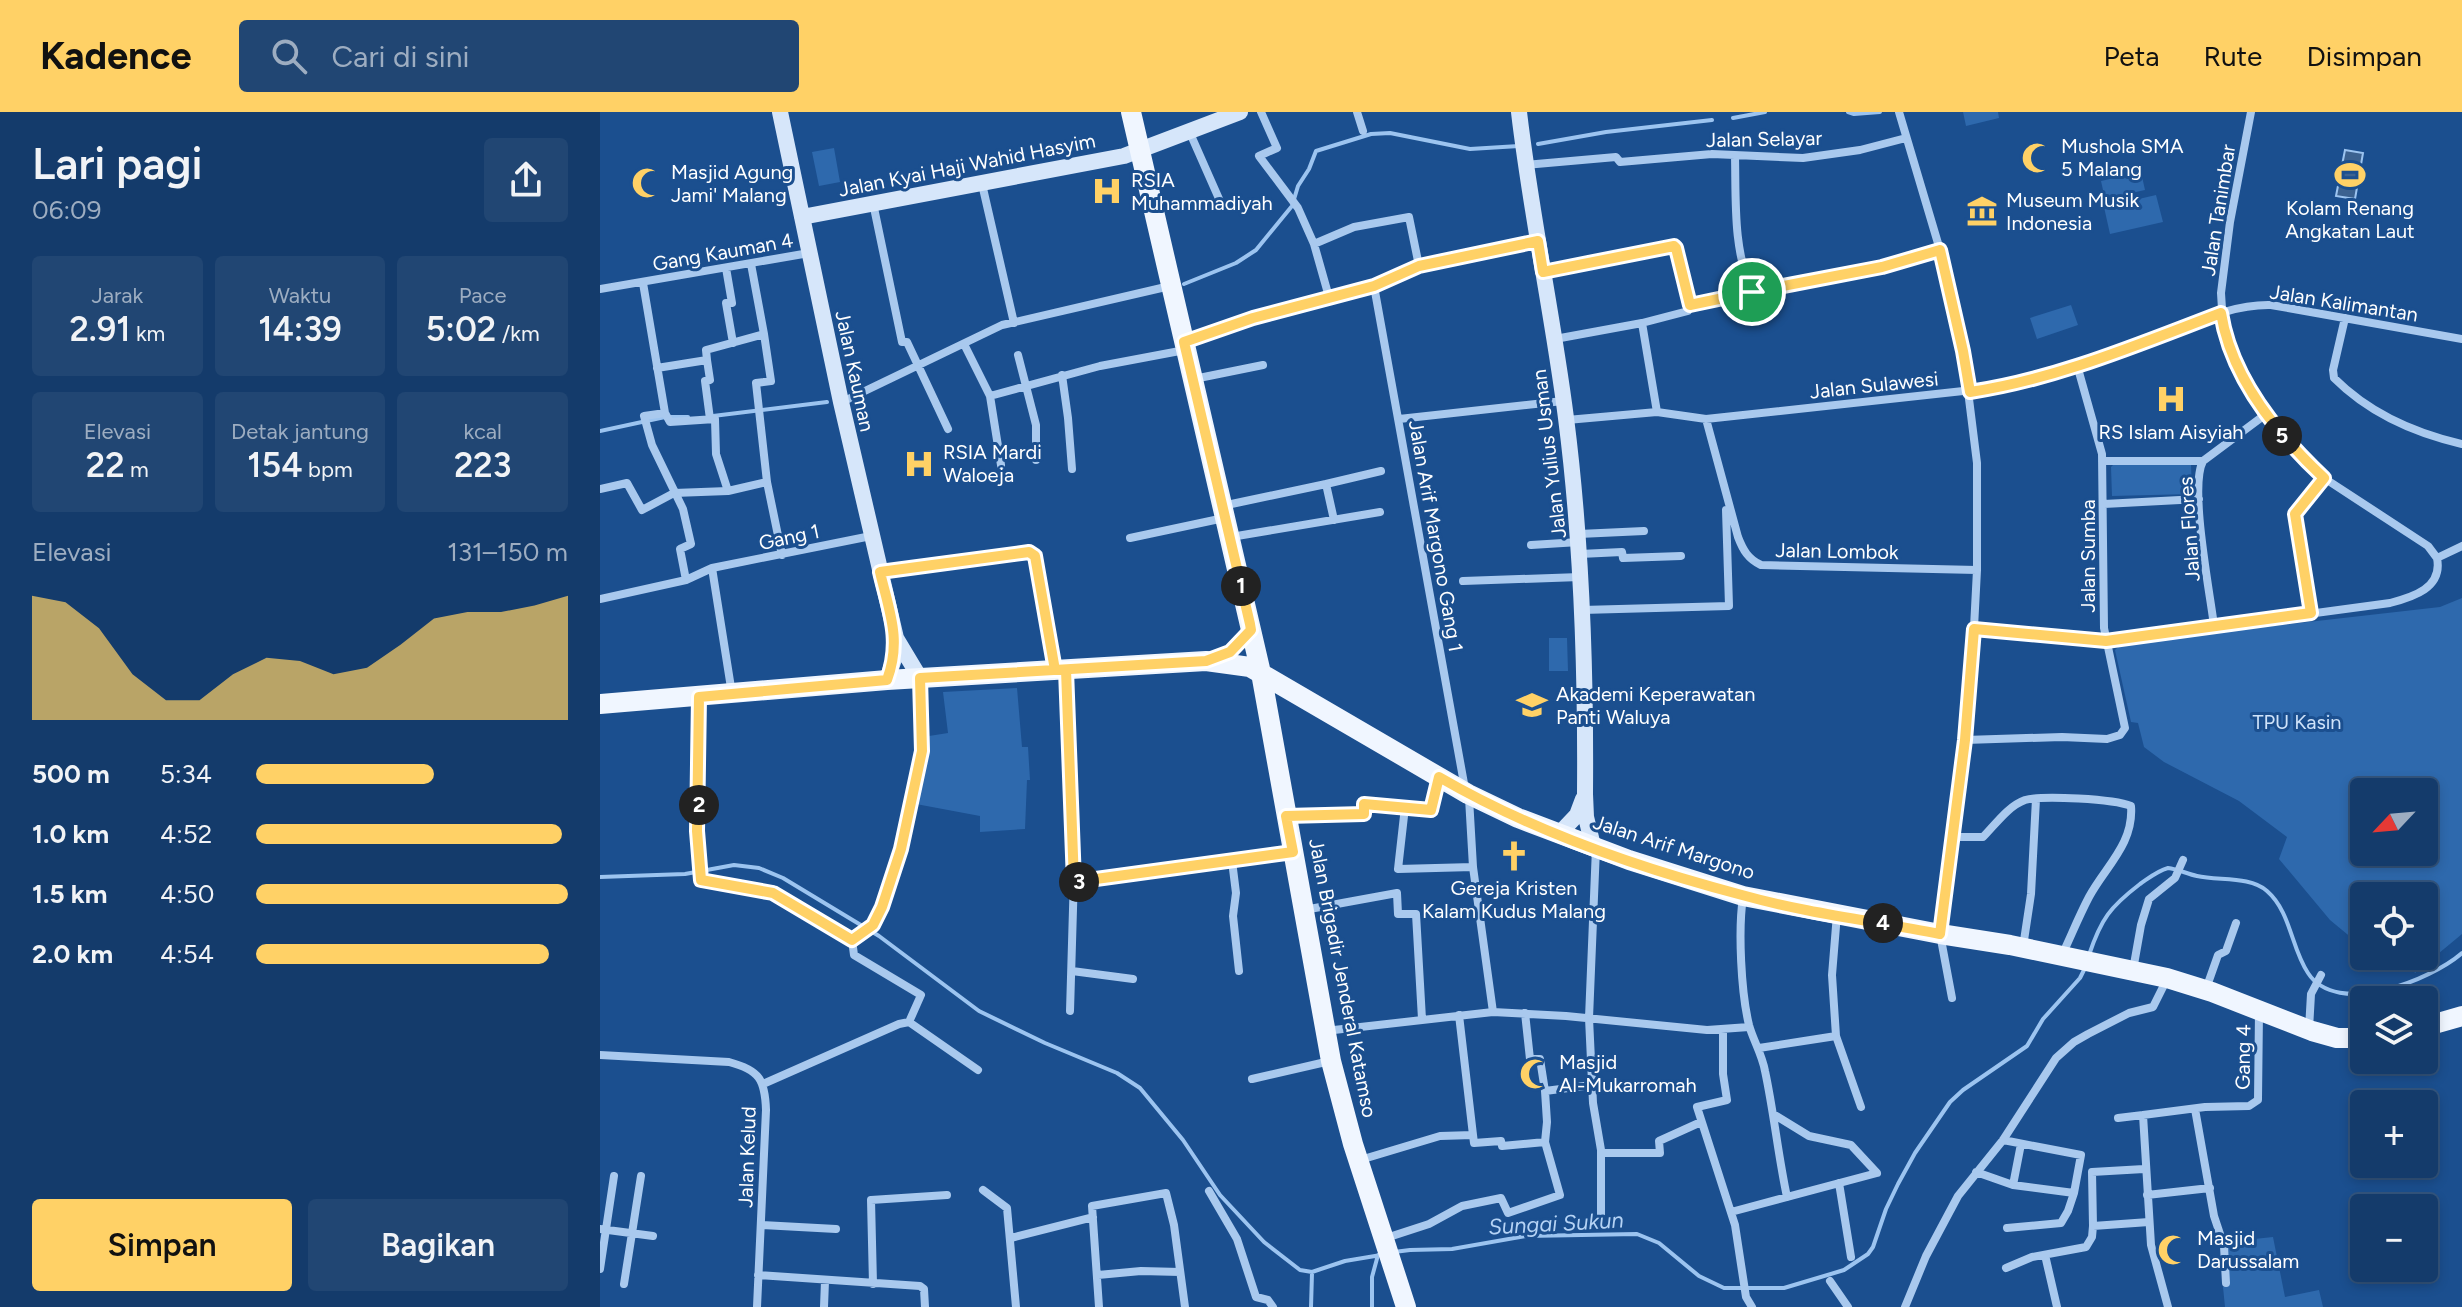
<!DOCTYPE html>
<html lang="id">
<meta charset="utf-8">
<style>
:root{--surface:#143b6b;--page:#214673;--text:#f1f3f6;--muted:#9dadc1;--line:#33557e;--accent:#ffd166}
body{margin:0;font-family:Figtree,sans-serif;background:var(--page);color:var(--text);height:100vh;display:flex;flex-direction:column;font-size:30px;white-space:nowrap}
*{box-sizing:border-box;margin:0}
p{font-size:26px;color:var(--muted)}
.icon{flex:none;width:44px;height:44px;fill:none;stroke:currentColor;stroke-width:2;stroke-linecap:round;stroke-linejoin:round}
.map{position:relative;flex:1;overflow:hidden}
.details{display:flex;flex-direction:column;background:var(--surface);width:600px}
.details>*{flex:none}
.needle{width:52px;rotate:244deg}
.controls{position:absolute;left:1750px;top:666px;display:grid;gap:16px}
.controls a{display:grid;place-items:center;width:88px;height:88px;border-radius:8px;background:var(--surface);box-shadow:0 4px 12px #0003,0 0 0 2px var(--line);font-size:40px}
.pin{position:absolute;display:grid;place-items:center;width:68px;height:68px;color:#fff;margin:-34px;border:4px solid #fff;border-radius:50%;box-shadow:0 2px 8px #0007}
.km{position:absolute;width:40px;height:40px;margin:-20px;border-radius:50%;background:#222;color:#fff;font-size:22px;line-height:40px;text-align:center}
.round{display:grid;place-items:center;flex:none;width:84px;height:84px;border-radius:8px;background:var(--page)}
.summary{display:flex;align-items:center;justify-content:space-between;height:136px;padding:0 32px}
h1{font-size:44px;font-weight:600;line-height:60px}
.stats{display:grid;grid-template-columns:repeat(3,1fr);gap:12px;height:136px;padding:8px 32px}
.stats div{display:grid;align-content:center;border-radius:8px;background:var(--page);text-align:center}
.stats b{font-size:34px;font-weight:600}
.stats small{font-size:22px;font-weight:400}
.stats p{font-size:22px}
.chart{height:224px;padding:16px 32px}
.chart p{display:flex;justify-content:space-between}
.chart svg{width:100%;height:144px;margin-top:8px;fill:var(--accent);opacity:.7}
.primary-button{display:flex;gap:16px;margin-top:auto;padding:16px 32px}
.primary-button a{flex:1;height:92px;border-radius:8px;background:var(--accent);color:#111;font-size:32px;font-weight:600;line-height:92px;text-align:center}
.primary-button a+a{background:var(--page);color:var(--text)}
ul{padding:0 32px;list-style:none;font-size:26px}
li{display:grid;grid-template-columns:128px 96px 1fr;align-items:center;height:60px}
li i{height:20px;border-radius:10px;background:var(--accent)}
header{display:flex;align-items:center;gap:48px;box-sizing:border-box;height:112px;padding:0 40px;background:var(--accent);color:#111}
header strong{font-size:38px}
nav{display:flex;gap:44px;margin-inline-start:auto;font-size:28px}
.search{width:560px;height:72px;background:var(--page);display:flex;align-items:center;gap:20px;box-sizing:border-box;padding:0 28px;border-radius:8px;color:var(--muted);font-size:30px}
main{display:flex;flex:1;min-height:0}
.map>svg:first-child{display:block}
.green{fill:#2e69ad;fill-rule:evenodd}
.water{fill:#3c6290;stroke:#9cc4f0;stroke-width:2}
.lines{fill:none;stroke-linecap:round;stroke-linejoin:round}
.stream{stroke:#9cc4f0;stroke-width:4}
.street{stroke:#a9c9ee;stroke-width:8}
.secondary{stroke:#d6e6fa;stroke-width:16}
.primary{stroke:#f0f6ff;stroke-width:20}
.route-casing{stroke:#fff;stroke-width:16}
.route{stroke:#ffd166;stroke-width:10}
.labels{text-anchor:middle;stroke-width:6;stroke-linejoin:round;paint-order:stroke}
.street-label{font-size:20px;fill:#fff;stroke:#1b4f8f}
.poi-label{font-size:20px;fill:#fff;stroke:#1b4f8f;text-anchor:start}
.park-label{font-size:20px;fill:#cfe3fa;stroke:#1b4f8f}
.water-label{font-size:22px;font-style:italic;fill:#b5d3f5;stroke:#1b4f8f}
</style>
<header>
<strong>Kadence</strong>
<div class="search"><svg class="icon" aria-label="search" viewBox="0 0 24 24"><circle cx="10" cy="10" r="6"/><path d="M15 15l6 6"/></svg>Cari di sini</div>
<nav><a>Peta</a><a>Rute</a><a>Disimpan</a></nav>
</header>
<main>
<section class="details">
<div class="summary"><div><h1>Lari pagi</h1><p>06:09</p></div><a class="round"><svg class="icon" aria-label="share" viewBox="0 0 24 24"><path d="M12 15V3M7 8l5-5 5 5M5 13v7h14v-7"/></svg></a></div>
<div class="stats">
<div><p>Jarak</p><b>2.91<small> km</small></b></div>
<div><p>Waktu</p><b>14:39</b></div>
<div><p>Pace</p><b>5:02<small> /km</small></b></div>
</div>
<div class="stats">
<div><p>Elevasi</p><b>22<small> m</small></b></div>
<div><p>Detak jantung</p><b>154<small> bpm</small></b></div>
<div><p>kcal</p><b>223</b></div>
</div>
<div class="chart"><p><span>Elevasi</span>131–150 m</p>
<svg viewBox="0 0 160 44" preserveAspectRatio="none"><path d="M0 44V6L10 8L20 16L30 30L40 38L50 38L60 30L70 25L80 26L90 30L100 28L110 21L120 13L130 11L140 11L150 9L160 6V44z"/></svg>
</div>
<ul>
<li><b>500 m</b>5:34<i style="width:57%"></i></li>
<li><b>1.0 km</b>4:52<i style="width:98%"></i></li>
<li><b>1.5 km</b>4:50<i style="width:100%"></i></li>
<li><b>2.0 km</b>4:54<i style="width:94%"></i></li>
</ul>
<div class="primary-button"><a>Simpan</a><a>Bagikan</a></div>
</section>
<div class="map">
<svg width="1862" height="1195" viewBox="0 0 1862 1195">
<rect width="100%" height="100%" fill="#1b4f8f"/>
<path class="green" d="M 1363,0 L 1398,0 L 1399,6 L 1366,14 Z
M 234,36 L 240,70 L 219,74 L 212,40 Z
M 1541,60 L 1545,78 L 1505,87 L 1501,69 Z
M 1556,83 L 1563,110 L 1510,122 L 1504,95 Z
M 1471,193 L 1478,213 L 1437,227 L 1430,206 Z
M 1591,352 L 1592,382 L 1512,384 L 1511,355 L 1513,353 Z
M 1862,486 L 1862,822 L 1815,861 L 1806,844 L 1824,844 L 1824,784 L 1764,784 L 1764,834 L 1759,832 L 1730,808 L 1679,747 L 1687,725 L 1639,689 L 1564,650 L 1544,635 L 1538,611 L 1531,610 L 1515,538 L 1522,531 L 1840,495 ZM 1764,680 L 1824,680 L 1824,740 L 1764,740 Z
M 949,526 L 967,526 L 968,559 L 949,559 Z
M 417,576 L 422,635 L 428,635 L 430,668 L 427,668 L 425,717 L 380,720 L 380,704 L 316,692 L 329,624 L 348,621 L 343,580 Z
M 1673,1125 L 1685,1185 L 1719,1178 L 1723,1195 L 1625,1195 L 1623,1175 L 1628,1174 L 1629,1147 L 1626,1130 Z"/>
<path class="water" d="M 1745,38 L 1763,41 L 1755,87 L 1736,84 Z"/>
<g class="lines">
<path class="stream" d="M 1248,0 L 1254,2 L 1280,0
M 1133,6 L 1165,0
M 938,32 L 1006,20 L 1112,8
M 584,172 L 636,151 L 656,138 L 692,94 L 698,74 L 709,57 L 716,39 L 771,22 L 790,21 L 870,37 L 919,34
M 113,304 L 227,290
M 0,319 L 65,305 L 88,305
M 0,765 L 85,762 L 134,753 L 159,756 L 183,766 L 279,824 L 379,899 L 445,931 L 517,961 L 540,976 L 583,1028 L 620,1083 L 664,1130 L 700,1158 L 712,1160 L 745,1149 L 781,1143
M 1489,843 C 1501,807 1510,795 1540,772 C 1549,766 1557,759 1568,756 C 1578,757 1587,762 1597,764 C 1619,769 1650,764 1667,779 C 1691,800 1691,836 1708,861 C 1737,906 1831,868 1862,841
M 794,1140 L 810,1138 L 852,1137 L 926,1124 L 1037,1122 L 1059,1131 L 1099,1164 L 1124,1176 L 1184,1176 L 1244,1158 L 1268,1142 L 1273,1135 L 1286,1097 L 1298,1072 L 1315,1041 L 1350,990 L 1363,978 L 1427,934 L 1443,907 L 1480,866 L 1485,856
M 711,1195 L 712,1161
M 772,1195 L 772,1165 L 778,1143"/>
<path class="street" d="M 661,0 L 677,36 L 659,44 L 698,96 L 714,132 L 729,185
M 757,0 L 763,19
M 1299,0 L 1340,138 L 1363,239 L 1377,351 L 1377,458 L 1372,554 L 1340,822 L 1352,886
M 1651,0 L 1630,110 L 1621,181 L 1623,213 L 1631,234 L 1666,302 L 1705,348 L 1724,366 L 1828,434 L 1837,446 L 1862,434
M 590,21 L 620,89
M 1135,44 C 1136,90 1133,137 1152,180
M 925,53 L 1016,45 L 1020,50 L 1112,42 L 1203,46 L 1260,38 L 1306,26
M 382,72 L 414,211
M 273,91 L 302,230 L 307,230 L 348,317
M 714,132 L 754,115 L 809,105 L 819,154
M 126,156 L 132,191 L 126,191 L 133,231
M 943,160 L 1074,134 L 1076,136 L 1090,193
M 43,171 L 65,301
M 774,174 L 865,677
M 0,177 L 209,141
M 1090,193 L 1282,155 L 1340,138
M 1745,206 L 1733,258 L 1734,266 C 1769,301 1814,321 1862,332
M 1042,211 L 1057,300
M 164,222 L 171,269 L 156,271 L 167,370 L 182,443
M 955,227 L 1042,211 L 1088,199 L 1090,193
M 585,230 L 653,206 L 774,174 L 819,154 L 938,129
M 364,232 L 390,284 L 401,353
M 418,243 L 436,313 L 436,348
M 107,248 L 110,268 L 105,269 L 110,307
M 57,256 L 107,248 L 106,238 L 164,222 L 151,152
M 462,263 L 468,306 L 472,357
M 594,267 L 663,253
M 390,284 L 500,254 L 585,238
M 242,290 L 402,213 L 570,174
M 799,307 L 963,289
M 1106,307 L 1138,425 C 1143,438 1148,447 1161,453 L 1377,458
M 967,308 L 1057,300 L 1106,307 L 1409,274 C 1459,260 1509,244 1558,225 C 1595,211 1631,192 1671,193 L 1862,227
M 1502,349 L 1603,349
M 726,372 L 781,359
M 0,377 L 27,371 L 42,398 L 74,381 L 128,379 L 167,370
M 1504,392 L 1599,387
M 622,394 L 726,372 L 734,408
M 979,422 L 1044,419
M 631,425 L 780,400
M 530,426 L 624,406
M 931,433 L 979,430
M 980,442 L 1022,440 L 1023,446 L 1081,444
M 112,456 L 132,582
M 281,459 L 433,441 L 435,444 L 455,556
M 86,468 L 80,437 L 91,432 L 83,397 L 52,333 L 44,304 L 65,301 L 70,310 L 115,307 L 116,342 L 128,379
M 863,469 L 980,465
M 0,487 L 86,468 L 112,456 L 271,424
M 982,498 L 1129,494 L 1126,398
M 1711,501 L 1695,402 L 1724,366
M 1614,514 C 1610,480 1589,375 1603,349 L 1666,302
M 1374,517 L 1506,529 L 1790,491 C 1813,485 1843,476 1837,446
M 466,560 L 474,763 L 470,899
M 99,586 L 97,719 L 101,768 L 173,781 L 252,828 L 273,813 L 282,795 L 301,737 L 322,639 L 320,566
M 1365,628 L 1462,625 L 1507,627 L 1520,623 L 1525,616 L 1504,516 L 1502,342 L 1477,253
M 839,667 L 831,698 L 805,695 L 798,757 L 873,755
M 869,686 L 873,755 L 893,900
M 687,704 L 764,702 L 764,692 L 805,695
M 1353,725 L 1383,725 C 1395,713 1408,694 1425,688 C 1443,683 1514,687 1531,694 C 1534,732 1505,755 1489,785 C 1479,804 1471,824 1462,843
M 996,736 L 989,906 L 993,991 L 1001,1038 L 1001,1109
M 632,749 L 636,781 L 633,804 L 639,859
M 474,770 L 691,740
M 1143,785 C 1138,818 1141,880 1149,913 C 1153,928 1162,942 1165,959 C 1174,1001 1178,1043 1187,1085
M 704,798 L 797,781 L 798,802 L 816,802 L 822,907
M 1237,802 L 1232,863 L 1236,924 L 1261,995
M 252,828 L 254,843 L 321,883 L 309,910
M 1423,835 L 1431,782 L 1436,687
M 1533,858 L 1541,813 L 1549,787 L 1575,766 L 1583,748
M 472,859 L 533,867
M 1606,877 L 1618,843 L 1626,839 L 1636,811
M 925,901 L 930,947 L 940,947 L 945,979 L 992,973
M 859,903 L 873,1023
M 1709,917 L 1711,882 L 1721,863
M 725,919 L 893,900 L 966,904 L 1107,918 L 1149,915
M 1123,919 L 1123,962 L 1127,988 L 1097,995 L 1135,1113 L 1146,1185 L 1152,1195
M 1159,936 L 1236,924
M 0,943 L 129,950 C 159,958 165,967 166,998 L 157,1195
M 652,967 L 730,949
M 163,972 L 299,912 L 309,910 L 378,958
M 1595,997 L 1614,1104 L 1624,1134 L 1626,1171
M 1518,1006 L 1543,1003
M 1403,1028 L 1481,1043 L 1474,1081
M 1001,1041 L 1060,1041 L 1059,1029 L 1101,1010
M 760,1048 L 840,1024 L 873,1023 L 874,1031 L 901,1029 L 902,1034 L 945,1030 L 947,1010 L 945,979
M 1376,1060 L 1413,1073 L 1474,1081 L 1468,1099 L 1461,1111 L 1407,1116
M 1239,1071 L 1251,1145
M 1413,1073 L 1421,1032
M 383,1078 L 407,1096 L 416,1195
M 609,1079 L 637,1127 L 656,1185 L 668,1188 L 673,1195
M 1547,1083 L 1610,1076
M 1131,1100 L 1277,1061 L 1251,1033 L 1209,1024 L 1173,1002
M 161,1113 L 236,1117
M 1493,1114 L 1492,1060 L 1544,1057
M 0,1117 L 53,1124
M 411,1126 L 493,1105
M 786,1126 L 829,1112 L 862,1094 L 901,1086 L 908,1101 L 960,1083 L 945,1030
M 1445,1143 L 1457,1195
M 1406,1156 L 1432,1145 L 1486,1135 L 1492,1125 L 1493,1114 L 1549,1110
M 0,1157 L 14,1064
M 158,1163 L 320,1174 L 324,1177 L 325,1195
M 498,1163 L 541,1159 L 580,1160
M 1230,1169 L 1248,1195
M 24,1172 L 41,1064
M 273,1172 L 271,1088 L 347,1083
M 224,1195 L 225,1169
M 499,1195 L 492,1094 L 566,1081 L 574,1113 L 585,1195
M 1305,1195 L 1326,1144 L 1358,1084 L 1403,1028 L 1456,946 L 1474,930 L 1488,922 L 1529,901 L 1553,895 L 1567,867
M 1568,1195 L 1551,1133 L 1543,1003 L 1605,995 L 1649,994 L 1658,988 L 1659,900"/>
<path class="secondary" d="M 180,0 L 241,290 L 296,526 L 320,566
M 919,0 C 931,103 953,204 966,306 C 982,431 986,556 985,682 L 986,705 L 993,734
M 202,105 L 524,44 L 640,0
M 287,568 L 295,544 L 296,527
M 959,722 L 977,703 L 983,687"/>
<path class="primary" d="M 531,0 L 661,561 L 731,949 L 753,1032 L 806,1195
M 0,592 L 287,568 L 606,549 L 650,555 L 868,682 L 918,706 L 1029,748 L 1143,784 L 1340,822 L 1410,833 L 1567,866 L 1612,880 L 1712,919 L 1737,926 L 1764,926
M 1824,915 L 1862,904"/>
</g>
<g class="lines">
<g class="route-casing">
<path id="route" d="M 1152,180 L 1090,193 L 1076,136 L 1074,134 L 943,160 L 938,129 L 819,154 L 774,174 L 653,206 L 584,230 L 650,512 L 651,518 L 630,540 L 606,549 L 320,566 L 322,639 L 301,737 L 282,795 L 273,813 L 252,828 L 173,781 L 101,768 L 97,719 L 99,585 L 287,568 C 302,528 289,499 280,460 L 429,440 L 435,444 L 455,558 L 466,558 L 474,770 L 693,740 L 686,704 L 764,702 L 764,692 L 831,698 L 839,665 C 932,719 1038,756 1142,783 C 1206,801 1274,809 1340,822 L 1365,628 L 1374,517 L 1506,529 L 1711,501 L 1695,402 L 1724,366 C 1678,323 1631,265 1621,201 C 1539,232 1457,267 1370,280 L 1363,239 L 1340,138 L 1282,155 L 1152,180"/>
</g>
<use href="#route" class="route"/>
</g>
<defs>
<g id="mosque-bare" transform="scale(2.4)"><path d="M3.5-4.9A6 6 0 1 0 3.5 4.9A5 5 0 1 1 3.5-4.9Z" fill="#ffd166" stroke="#1b4f8f" stroke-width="2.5" paint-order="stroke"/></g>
<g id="stadium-bare" transform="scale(2.4)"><path d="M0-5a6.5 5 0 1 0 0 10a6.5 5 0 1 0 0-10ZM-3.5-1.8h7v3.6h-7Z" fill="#ffd166" stroke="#1b4f8f" stroke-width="2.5" paint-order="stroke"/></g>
<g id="hospital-bare" transform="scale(2.4)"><path d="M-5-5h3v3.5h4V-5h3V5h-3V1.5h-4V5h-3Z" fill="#ffd166" stroke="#1b4f8f" stroke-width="2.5" paint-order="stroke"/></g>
<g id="museum-bare" transform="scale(2.4)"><path d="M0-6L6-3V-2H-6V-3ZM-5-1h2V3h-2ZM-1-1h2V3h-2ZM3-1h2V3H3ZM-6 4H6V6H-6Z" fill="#ffd166" stroke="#1b4f8f" stroke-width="2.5" paint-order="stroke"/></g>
<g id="university-bare" transform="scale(2.4)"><path d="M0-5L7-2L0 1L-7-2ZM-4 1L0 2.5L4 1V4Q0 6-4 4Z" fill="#ffd166" stroke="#1b4f8f" stroke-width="2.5" paint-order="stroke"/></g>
<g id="church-bare" transform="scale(2.4)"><path d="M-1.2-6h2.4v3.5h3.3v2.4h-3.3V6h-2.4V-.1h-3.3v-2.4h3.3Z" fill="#ffd166" stroke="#1b4f8f" stroke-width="2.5" paint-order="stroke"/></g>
</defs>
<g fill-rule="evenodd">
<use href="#mosque-bare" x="1437" y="46"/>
<use href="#stadium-bare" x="1750" y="63"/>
<use href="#mosque-bare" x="47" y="71"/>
<use href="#hospital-bare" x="507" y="79"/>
<use href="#museum-bare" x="1382" y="99"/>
<use href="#hospital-bare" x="1571" y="287"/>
<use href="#hospital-bare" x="319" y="352"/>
<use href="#university-bare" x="932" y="593"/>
<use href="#church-bare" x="914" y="744"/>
<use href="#mosque-bare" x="935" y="962"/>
<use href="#mosque-bare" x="1573" y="1138"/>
</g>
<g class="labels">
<g class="street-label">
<text transform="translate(1164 27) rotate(-1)" y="7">Jalan Selayar</text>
<text transform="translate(367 53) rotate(-11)" y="7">Jalan Kyai Haji Wahid Hasyim</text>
<text transform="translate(1618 98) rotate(-81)" y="7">Jalan Tanimbar</text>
<text transform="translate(123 140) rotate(-10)" y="7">Gang Kauman 4</text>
<text transform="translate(1744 191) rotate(9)" y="7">Jalan Kalimantan</text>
<text transform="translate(255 259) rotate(78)" y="7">Jalan Kauman</text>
<text transform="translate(1274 273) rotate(-6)" y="7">Jalan Sulawesi</text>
<text transform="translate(949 342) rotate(-97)" y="7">Jalan Yulius Usman</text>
<text transform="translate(1589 417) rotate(-94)" y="7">Jalan Flores</text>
<text transform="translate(836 424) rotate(80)" y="7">Jalan Arif Margono Gang 1</text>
<text transform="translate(189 425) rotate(-12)" y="7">Gang 1</text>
<text transform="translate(1237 439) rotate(1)" y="7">Jalan Lombok</text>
<text transform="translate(1488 444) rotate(-90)" y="7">Jalan Sumba</text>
<text transform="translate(1074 735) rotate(18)" y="7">Jalan Arif Margono</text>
<text transform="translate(743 866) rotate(79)" y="7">Jalan Brigadir Jenderal Katamso</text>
<text transform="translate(1643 945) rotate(-89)" y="7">Gang 4</text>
<text transform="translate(147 1045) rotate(-88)" y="7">Jalan Kelud</text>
</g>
<g class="poi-label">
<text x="1461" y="41">Mushola SMA<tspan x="1461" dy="23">5 Malang</tspan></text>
<text x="71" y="67">Masjid Agung<tspan x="71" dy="23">Jami' Malang</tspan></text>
<text x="531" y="75">RSIA<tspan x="531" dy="23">Muhammadiyah</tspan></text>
<text x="1406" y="95">Museum Musik<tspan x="1406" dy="23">Indonesia</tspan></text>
<text x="1750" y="103" text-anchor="middle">Kolam Renang<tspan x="1750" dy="23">Angkatan Laut</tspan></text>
<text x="1571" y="327" text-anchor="middle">RS Islam Aisyiah</text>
<text x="343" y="347">RSIA Mardi<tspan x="343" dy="23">Waloeja</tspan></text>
<text x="956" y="589">Akademi Keperawatan<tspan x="956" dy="23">Panti Waluya</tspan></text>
<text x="914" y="783" text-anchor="middle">Gereja Kristen<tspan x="914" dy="23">Kalam Kudus Malang</tspan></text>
<text x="959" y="957">Masjid<tspan x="959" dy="23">Al-Mukarromah</tspan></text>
<text x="1597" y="1133">Masjid<tspan x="1597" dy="23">Darussalam</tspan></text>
</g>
<g class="park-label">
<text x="1697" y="617">TPU Kasin</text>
</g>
<g class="water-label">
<text transform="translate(956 1111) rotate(-3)" y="8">Sungai Sukun</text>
</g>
</g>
</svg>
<div class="controls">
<a><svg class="needle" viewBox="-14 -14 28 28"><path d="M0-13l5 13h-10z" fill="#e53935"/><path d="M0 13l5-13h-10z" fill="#9dadc1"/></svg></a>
<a><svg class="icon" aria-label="locate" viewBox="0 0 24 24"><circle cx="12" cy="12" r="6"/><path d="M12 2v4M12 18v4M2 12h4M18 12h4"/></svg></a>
<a><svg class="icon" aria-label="layers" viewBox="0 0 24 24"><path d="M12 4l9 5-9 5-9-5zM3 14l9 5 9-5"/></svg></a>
<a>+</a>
<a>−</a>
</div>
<div class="pin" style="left:1152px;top:180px;background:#1e9e55"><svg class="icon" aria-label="arrive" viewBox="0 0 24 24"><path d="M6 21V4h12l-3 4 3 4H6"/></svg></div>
<b class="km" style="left:641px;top:474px">1</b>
<b class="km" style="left:99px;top:693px">2</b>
<b class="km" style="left:479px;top:770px">3</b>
<b class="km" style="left:1283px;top:811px">4</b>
<b class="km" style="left:1682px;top:324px">5</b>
</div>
</main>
